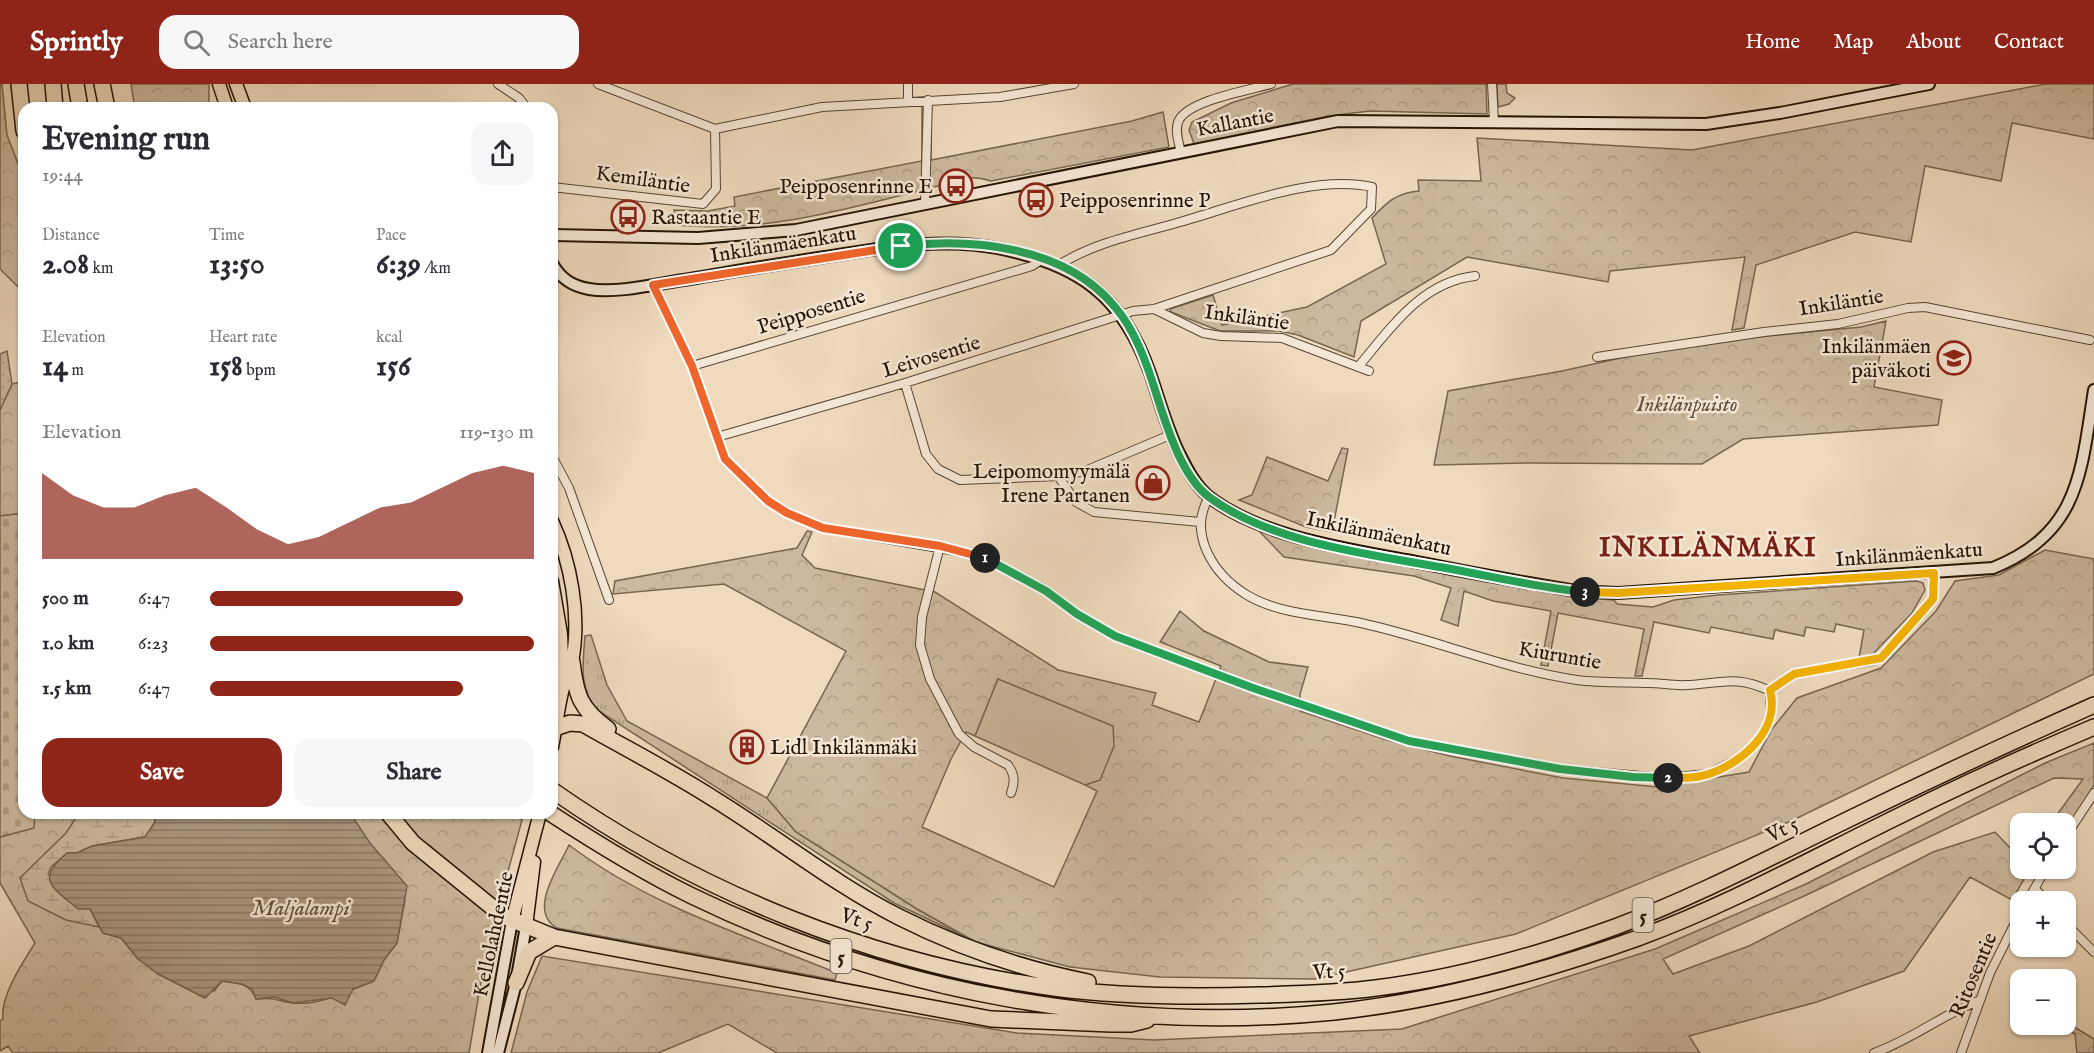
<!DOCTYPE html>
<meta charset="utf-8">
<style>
:root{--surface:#fff;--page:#f7f7f7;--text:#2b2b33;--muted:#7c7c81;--accent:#8f2418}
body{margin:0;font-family:"IM FELL English",serif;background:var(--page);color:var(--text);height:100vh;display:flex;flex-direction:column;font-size:22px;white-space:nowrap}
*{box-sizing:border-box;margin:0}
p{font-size:20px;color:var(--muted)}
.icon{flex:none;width:33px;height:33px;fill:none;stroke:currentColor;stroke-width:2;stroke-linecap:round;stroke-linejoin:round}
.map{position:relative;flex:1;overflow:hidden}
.drawer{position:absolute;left:18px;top:18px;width:540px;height:717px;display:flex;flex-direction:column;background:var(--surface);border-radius:18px;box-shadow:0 2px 4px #0004}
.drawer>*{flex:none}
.buttons{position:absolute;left:2010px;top:729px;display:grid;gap:12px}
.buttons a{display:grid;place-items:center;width:66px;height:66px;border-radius:12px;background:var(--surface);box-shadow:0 2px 4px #0004;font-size:30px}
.pin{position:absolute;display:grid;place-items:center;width:51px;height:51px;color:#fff;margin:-26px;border:3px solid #fff;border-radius:50%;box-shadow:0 2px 6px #0007}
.km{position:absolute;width:30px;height:30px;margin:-15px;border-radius:50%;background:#222;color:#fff;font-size:16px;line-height:30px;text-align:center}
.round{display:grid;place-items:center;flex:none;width:63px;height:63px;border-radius:18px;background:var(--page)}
.head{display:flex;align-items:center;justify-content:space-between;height:102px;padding:0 24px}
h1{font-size:33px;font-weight:800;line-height:45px}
.figures{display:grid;grid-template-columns:repeat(3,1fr);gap:9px;height:102px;padding:6px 24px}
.figures div{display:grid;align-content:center}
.figures b{font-size:30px;font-weight:800}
.figures small{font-size:16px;font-weight:400}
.figures p{font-size:16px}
.chart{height:168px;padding:12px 24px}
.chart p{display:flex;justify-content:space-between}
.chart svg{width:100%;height:108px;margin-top:6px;fill:var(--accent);opacity:.7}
.primary-button{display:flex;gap:12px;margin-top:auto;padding:12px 24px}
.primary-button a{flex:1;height:69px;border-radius:18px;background:var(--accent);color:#fff;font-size:24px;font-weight:800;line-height:69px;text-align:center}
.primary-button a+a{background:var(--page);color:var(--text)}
ul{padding:0 24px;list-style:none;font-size:20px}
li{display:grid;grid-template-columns:96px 72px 1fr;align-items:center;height:45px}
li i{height:15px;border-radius:8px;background:var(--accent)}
header{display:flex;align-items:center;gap:36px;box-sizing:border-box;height:84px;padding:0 30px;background:var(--accent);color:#fff}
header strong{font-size:28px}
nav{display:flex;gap:33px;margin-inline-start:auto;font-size:21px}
.search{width:420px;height:54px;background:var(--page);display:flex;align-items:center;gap:15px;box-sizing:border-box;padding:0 21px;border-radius:18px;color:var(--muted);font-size:22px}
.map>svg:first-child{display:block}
.grass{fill:url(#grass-tufts);stroke:#786650;stroke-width:1.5}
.forest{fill:url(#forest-crowns);stroke:#786650;stroke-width:1.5;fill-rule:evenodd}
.wetland{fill:url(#wetland-marsh);stroke:#786650;stroke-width:1.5}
.cemetery{fill:url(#cemetery-stones);stroke:#786650;stroke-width:1.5}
.garden{fill:url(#garden-dots);stroke:#786650;stroke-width:1.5}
.pitch{fill:#ccb89e;stroke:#786650;stroke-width:1.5}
.water{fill:url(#water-rules);stroke:#74624d;stroke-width:1.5}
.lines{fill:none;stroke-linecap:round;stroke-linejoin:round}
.street-casing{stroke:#574532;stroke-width:10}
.secondary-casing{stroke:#241303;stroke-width:14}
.primary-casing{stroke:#241303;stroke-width:15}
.highway-casing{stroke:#241303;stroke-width:18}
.street{stroke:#f5e7d5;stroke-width:8}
.secondary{stroke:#f5e7d5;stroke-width:10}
.primary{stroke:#efdabe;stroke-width:12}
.highway{stroke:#efdabe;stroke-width:15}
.split-1-casing{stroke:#fff;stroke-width:12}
.split-2-casing{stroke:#fff;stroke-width:12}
.split-3-casing{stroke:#fff;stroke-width:12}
.split-4-casing{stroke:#fff;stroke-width:12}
.split-1{stroke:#f0652b;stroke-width:8}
.split-2{stroke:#22a559;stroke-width:8}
.split-3{stroke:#f5b400;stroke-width:8}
.split-4{stroke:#22a559;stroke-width:8}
.labels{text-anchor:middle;stroke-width:5;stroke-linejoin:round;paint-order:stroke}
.shield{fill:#f5e7d5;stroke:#635342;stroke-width:1.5}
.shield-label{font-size:20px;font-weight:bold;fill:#241303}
.street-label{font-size:21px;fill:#241303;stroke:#f5e7d5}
.poi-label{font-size:21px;fill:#241303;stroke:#f5e7d5;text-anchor:end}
.park-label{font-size:21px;font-style:italic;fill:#5f4d39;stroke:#f5e7d5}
.water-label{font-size:22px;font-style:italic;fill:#604e3a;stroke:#f5e7d5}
.district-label{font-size:27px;font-weight:bold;letter-spacing:1.5px;fill:#7a1f14;stroke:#f5e7d5}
</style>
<header>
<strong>Sprintly</strong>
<div class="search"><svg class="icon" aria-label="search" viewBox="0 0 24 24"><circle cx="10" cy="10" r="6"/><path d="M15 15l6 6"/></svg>Search here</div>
<nav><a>Home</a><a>Map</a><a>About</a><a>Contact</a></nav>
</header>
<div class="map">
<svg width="2094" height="969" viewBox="0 0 2094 969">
<defs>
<pattern id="grass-tufts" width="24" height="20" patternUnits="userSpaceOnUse" patternTransform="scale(1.5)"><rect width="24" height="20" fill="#ccb89e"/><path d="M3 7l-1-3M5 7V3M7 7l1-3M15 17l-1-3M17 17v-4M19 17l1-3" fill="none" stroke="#af9d86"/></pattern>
<pattern id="forest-crowns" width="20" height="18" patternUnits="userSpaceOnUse" patternTransform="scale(1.5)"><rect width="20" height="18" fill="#ccb89e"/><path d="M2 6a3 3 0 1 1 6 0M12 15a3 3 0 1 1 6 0" fill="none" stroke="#af9d86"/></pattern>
<pattern id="wetland-marsh" width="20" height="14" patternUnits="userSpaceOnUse" patternTransform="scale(1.5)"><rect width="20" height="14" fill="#ccb89e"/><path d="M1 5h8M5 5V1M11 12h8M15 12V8" fill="none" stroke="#af9d86"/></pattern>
<pattern id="cemetery-stones" width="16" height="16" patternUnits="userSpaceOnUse" patternTransform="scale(1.5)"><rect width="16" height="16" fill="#ccb89e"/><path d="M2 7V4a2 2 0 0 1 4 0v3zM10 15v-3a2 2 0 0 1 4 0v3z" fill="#af9d86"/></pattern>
<pattern id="garden-dots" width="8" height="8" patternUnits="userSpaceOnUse" patternTransform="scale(1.5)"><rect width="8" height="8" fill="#ccb89e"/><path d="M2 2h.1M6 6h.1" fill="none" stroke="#af9d86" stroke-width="1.8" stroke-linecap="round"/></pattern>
<pattern id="water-rules" width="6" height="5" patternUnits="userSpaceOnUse" patternTransform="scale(1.5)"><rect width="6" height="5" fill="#aa967e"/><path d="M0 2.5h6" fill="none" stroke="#8a7965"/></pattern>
</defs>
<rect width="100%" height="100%" fill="#efdabe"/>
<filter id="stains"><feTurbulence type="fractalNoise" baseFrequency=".00333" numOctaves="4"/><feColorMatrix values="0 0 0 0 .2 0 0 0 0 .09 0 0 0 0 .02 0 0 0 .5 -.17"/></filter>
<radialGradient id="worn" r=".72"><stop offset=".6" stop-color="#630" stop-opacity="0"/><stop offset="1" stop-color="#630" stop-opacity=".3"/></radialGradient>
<path class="grass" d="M 591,551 L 607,601 L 627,637 L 767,714 L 796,748 L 917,825 L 976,858 L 894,819 L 599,627 C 578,606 583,579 585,552 Z"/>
<path class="forest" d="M 0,0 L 2,0 L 7,51 L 24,95 L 24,209 L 0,185 Z
M 131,0 L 209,0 L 209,24 L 135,24 Z
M 1293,0 L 1486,0 L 1487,30 L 1370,27 L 1328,32 L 1194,60 L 1189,46 L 1192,38 L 1231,19 Z
M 1497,0 L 1506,0 L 1507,9 L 1515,14 L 1509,20 L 1498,23 Z
M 2046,0 L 2094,0 L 2094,55 L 2012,39 L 2001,97 L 1925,82 L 1911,158 L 1855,148 L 1756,181 L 1744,244 L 1732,246 L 1745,173 L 1610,187 L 1608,198 L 1467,173 L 1361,237 L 1354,273 L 1298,251 L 1279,247 L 1220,247 L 1171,228 L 1170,225 L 1213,211 L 1222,241 L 1307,223 L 1386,180 L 1372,134 C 1387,118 1396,109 1419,107 L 1418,96 L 1481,97 L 1477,54 L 1692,66 Z
M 922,21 L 931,21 L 931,76 L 1132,37 L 1163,28 L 1169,63 L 991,97 C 972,91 961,94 942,101 C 854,123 767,150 675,141 L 674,126 L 708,127 L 735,122 L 734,113 L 922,77 Z
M 1886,237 L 1874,303 L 1942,316 L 1938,341 L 1743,355 L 1702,380 L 1529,379 L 1434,381 L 1448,307 L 1562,287 L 1684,260 L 1861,243 Z
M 24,297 L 24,429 L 0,432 L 0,326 L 12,300 Z
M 1342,364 L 1348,365 L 1332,448 L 1306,443 L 1239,416 L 1252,411 L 1267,373 L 1328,397 Z
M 1258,446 C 1322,469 1389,478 1456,490 C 1510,500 1559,513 1614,516 L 1617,520 L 1653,523 L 1674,516 L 1718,511 L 1917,497 L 1923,499 L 1925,506 L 1912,529 L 1873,570 L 1859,574 L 1864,546 L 1836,540 L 1834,548 L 1806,543 L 1804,552 L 1775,546 L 1773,555 L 1711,543 L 1709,549 L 1654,538 L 1642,592 L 1635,592 L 1644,545 L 1558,529 L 1548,582 L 1541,581 L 1551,527 L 1493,517 L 1464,507 L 1458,542 L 1441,536 L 1451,504 L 1414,492 L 1284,473 Z
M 807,447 L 812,448 L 802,471 L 815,484 L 935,508 L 1058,586 L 1156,609 L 1152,621 L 1199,638 L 1221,582 L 1160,558 L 1180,527 L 1204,547 L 1269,578 L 1308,583 L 1300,610 L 1300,627 L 1387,656 L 1450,672 L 1563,694 L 1658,703 L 1749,688 L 1772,645 L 1797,614 L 1881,584 L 1936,527 L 1955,497 L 1999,491 L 2045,466 L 2094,475 L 2094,590 L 1791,737 L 1516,850 L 1315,895 L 1160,893 L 1070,883 L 976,858 L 917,825 L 796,748 L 767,714 L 846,567 L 724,500 L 613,510 L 615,497 L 797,464 ZM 998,595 L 1100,696 L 1085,701 L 1097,707 L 1054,803 L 922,743 L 951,675 L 966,648 L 975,652 Z
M 2094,659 L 2094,701 L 2066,747 L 2066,740 L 2051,739 L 2083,695 L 2054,694 L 1802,813 L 1663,875 L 1673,890 L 1749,862 L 1933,768 L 1995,748 L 2020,774 L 2020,784 L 2030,785 L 2012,816 L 1970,793 L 1904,887 L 1817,918 L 1689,952 L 1700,969 L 777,969 L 728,940 L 658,969 L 511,969 L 527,908 L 542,872 L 1017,949 L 1154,956 L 1402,945 L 1655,865 L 1806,800 L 2045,679 Z
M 35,729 L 155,729 L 90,825 L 103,849 L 121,854 L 138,875 L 214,907 L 222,897 C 238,899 250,899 256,915 C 276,913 276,917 293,919 C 320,922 349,906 374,897 L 384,876 L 397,859 L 405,816 L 350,729 L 511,729 L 522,736 L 486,868 L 469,969 L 13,969 L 8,962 L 0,967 L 0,937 L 3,935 C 0,912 23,878 35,859 L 0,799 L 0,753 L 33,744 Z
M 569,761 C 648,821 746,852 837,889 L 835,896 L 557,844 C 527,827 559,783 569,761 Z
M 2066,938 L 2094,955 L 2094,969 L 2077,969 L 2075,950 L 2059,941 L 2066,940 Z"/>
<path class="wetland" d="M 79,729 L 155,729 L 155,738 L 145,753 L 92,762 L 77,769 L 67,769 L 51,783 L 48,790 L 90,825 L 99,843 L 66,836 L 28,817 L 20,794 L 66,749 Z"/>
<path class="cemetery" d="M 24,429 L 24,729 L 35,729 L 34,744 L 0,753 L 0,432 Z"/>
<path class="garden" d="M 7,267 L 12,300 L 0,326 L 0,270 Z"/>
<path class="pitch" d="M 998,595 L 1113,642 L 1114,662 L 1100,696 L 1085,701 L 975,652 Z"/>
<path class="water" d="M 155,729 L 350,729 L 370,759 L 407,802 L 397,859 L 384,876 L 374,897 L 353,905 L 345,921 L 332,914 L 293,919 L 274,913 L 256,915 L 252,905 L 242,900 L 222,897 L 205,914 L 158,890 L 138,875 L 121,854 L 103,849 L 90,825 L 78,825 C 52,803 35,796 67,769 L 77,769 L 92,762 L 145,753 L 155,738 Z"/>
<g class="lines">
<g class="street-casing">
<path id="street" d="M 498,0 L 519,14 L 527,24
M 908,0 L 908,17
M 1492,0 L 1494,38
M 715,45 L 822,23 L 1000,13 L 1074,0
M 1181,69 C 1179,59 1174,45 1179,36 C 1190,16 1250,6 1271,0
M 552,103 L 703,120 L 716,105 L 715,45 L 598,0
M 925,120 L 928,16
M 653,201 L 692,282 L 725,375 L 768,417 L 787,429 L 823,444 L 979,471 L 1046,506 L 1077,530 L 1115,552 L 1253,604 L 1409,657 L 1560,685 L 1665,694 L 1708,690 L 1740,674 L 1755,660 L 1766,644 L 1771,628 L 1770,607
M 1154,225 L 1203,249 L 1221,252 L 1282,254 L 1369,287
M 1597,273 L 1764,248 L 1838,240 L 1908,224 L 1925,223 L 2090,256
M 692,282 L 1032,182 L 1043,175
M 1358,283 C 1391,244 1421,198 1475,192
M 905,299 L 926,370 L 938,385 L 960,396 L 1058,392 L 1085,387 L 1170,351
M 717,353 L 905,299 L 1133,227 L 1154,225 L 1331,166 L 1371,125 L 1372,103 C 1313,90 1237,122 1180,138 C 1139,150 1095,158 1059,181
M 552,372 L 569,404 L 609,516
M 1058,392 L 1076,418 L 1094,428 L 1200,438
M 1209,413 C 1187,450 1214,491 1247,511 C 1280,531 1325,531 1361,539 C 1434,555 1503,585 1577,596 C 1600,599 1625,598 1649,599 C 1661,599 1674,602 1686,601 C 1720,600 1735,590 1770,607 L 1794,590 L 1872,577 L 1881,574 L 1933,515 L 1934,489
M 940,462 L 922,533 L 920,561 L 930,595 L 959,650 L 974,663 L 1008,681 C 1015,691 1015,698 1011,709
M 2066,752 L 2094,709
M 2035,805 L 2048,818
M 2027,818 L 2046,784
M 2066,840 L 2094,868
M 1874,969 C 1911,956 1942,931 1978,917
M 1961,969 L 1990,889 L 2020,829"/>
</g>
<g class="secondary-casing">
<path id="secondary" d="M 552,151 L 698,154 L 796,146 L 1338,37 L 1706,40 L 1780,29 L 1929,0
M 552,179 C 560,194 571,202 589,205 C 618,210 660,199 690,195 C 735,187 780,180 825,173 C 882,164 940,153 997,164 C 1077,180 1122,210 1150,289 C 1159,315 1166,342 1178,367 C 1186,383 1194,400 1208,412 C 1260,453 1348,465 1411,477 C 1466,488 1521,498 1576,507 L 1618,509 L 1993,484 C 2080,449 2081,388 2094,306
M 488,969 L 512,837
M 498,969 L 516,899 L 526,842"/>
</g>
<g class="primary-casing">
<path id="primary" d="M 219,0 L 227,24
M 236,0 L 245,24
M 552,437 C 571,478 581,532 572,578 C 570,587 565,595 563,604 C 558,623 556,644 552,663
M 552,497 L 561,550 L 563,600
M 512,837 L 540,729
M 526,842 L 534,778"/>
</g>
<g class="highway-casing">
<path id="highway" d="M 19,0 L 24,47
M 53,0 L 55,24
M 76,0 L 80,24
M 102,0 L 107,24
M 572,578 C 576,611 580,625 608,645
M 555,644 L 570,639 L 583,640 C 627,665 672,688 714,715 C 776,753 834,800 899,833 C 958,863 1023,885 1088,898
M 552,706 C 699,809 876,880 1054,904 C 1122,913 1192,913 1260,911 C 1299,910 1338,909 1376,904 C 1457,894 1538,871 1615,843 C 1695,813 1771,773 1847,736 C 1929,696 2011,658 2094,621
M 388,729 L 413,759 L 503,832 L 554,853 L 991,935 L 1111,940 L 1131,940 L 1147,936
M 550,729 C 596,759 643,788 692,812 C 890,908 1115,950 1334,928 C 1437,917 1540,889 1638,854 C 1728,821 1813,774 1899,732 C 1963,700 2028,671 2094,643
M 516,899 L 529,868 L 554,853"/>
</g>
<use href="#street" class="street"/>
<use href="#secondary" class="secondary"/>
<use href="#primary" class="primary"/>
<use href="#highway" class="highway"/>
</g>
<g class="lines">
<g class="split-1-casing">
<path id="split-1" d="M 901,162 L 653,201 L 692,282 L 725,375 L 768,417 L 787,429 L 823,444 L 940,462 L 985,474"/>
</g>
<g class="split-2-casing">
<path id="split-2" d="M 985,474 L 1046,507 L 1077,530 L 1115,552 L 1253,604 L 1409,657 L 1560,685 L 1633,693 L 1668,694"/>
</g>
<g class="split-3-casing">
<path id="split-3" d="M 1585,508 L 1618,509 L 1934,489 L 1933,515 L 1881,574 L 1794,590 L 1770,606 C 1782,649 1734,687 1696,693 C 1687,694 1678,694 1668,694"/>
</g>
<g class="split-4-casing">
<path id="split-4" d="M 901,162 C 973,154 1065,162 1115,223 C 1135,246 1147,280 1156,309 C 1166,340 1181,392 1209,413 C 1272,460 1375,471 1451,485 C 1495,493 1540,504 1585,508"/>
</g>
<use href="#split-1" class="split-1"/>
<use href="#split-2" class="split-2"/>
<use href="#split-3" class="split-3"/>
<use href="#split-4" class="split-4"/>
</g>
<defs>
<g id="bus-ring" transform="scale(1.725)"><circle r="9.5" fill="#f5e7d5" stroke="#8f2418" stroke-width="1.5"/><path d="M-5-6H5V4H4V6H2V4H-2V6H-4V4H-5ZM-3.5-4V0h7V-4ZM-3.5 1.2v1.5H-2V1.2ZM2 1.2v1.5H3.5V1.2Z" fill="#8f2418"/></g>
<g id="school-ring" transform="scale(1.725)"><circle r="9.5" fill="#f5e7d5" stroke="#8f2418" stroke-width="1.5"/><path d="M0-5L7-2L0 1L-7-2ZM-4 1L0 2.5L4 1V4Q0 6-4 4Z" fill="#8f2418"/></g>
<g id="shop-ring" transform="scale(1.725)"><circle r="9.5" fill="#f5e7d5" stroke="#8f2418" stroke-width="1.5"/><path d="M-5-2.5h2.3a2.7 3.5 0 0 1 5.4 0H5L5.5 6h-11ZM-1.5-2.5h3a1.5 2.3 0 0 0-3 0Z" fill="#8f2418"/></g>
<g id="building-ring" transform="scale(1.725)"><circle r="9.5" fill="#f5e7d5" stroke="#8f2418" stroke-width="1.5"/><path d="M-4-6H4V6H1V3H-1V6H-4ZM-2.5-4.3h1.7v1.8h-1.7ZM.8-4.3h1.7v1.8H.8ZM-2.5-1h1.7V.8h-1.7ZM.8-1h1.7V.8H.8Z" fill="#8f2418"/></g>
</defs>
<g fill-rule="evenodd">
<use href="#bus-ring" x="956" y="102"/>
<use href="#bus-ring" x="1036" y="116"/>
<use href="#bus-ring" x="628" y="133"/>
<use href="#school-ring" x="1954" y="274"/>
<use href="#shop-ring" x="1153" y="399"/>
<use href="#building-ring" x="747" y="663"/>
</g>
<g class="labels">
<g class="shield">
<rect x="1632.5" y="814" width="21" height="34" rx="4.5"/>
<rect x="830.5" y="855" width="21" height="34" rx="4.5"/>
</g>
<g class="shield-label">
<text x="1643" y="838">5</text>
<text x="841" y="879">5</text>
</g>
<g class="street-label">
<text transform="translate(1235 38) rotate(-11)" y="7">Kallantie</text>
<text transform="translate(643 95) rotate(8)" y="7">Kemiläntie</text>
<text transform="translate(783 160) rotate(-9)" y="7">Inkilänmäenkatu</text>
<text transform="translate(1841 218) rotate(-9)" y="7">Inkiläntie</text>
<text transform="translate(811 227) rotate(-17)" y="7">Peipposentie</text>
<text transform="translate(1247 233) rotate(8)" y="7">Inkiläntie</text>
<text transform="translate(931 272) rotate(-17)" y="7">Leivosentie</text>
<text transform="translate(1379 449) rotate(12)" y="7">Inkilänmäenkatu</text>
<text transform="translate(1909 470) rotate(-4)" y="7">Inkilänmäenkatu</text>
<text transform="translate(1560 571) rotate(10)" y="7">Kiuruntie</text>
<text transform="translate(1782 745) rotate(-26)" y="7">Vt 5</text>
<text transform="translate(857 835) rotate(18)" y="7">Vt 5</text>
<text transform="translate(493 850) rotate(-78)" y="7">Kellolahdentie</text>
<text transform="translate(1329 887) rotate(-4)" y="7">Vt 5</text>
<text transform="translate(1973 891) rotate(-67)" y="7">Ritosentie</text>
</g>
<g class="poi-label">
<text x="933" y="109">Peipposenrinne E</text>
<text x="1059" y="123" text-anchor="start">Peipposenrinne P</text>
<text x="651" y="140" text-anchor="start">Rastaantie E</text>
<text x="1931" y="269">Inkilänmäen<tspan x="1931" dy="24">päiväkoti</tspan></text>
<text x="1130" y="394">Leipomomyymälä<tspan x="1130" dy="24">Irene Partanen</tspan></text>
<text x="770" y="670" text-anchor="start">Lidl Inkilänmäki</text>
</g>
<g class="park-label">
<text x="1687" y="327">Inkilänpuisto</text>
</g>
<g class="water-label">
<text x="301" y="831">Maljalampi</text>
</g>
<g class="district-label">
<text x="1708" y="472">INKILÄNMÄKI</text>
</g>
</g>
<rect width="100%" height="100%" filter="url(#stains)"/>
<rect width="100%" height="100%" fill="url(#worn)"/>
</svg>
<div class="buttons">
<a><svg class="icon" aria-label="locate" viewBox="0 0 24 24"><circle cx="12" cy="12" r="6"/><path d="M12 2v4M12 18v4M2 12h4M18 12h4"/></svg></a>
<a>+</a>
<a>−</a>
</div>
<div class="pin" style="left:901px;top:162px;background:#1e9e55"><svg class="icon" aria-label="arrive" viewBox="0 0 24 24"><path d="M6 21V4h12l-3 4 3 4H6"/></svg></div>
<b class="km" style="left:985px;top:474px">1</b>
<b class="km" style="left:1668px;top:694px">2</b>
<b class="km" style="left:1585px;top:508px">3</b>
<section class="drawer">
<div class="head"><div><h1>Evening run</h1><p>19:44</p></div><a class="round"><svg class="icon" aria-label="share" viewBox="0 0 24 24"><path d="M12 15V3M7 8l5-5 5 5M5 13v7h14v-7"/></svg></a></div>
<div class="figures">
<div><p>Distance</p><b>2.08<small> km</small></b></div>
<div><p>Time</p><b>13:50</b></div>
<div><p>Pace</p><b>6:39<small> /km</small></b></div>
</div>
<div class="figures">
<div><p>Elevation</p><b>14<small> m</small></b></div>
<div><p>Heart rate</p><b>158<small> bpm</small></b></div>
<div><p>kcal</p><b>156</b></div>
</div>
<div class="chart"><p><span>Elevation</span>119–130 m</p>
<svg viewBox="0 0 160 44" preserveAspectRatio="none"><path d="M0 44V9L10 18L20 23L30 23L40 18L50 15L60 23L70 32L80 38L90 35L100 29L110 23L120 21L130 15L140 9L150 6L160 9V44z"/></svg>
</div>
<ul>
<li><b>500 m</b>6:47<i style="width:78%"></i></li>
<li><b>1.0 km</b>6:23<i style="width:100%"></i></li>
<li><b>1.5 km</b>6:47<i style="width:78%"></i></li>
</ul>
<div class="primary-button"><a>Save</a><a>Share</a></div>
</section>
</div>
